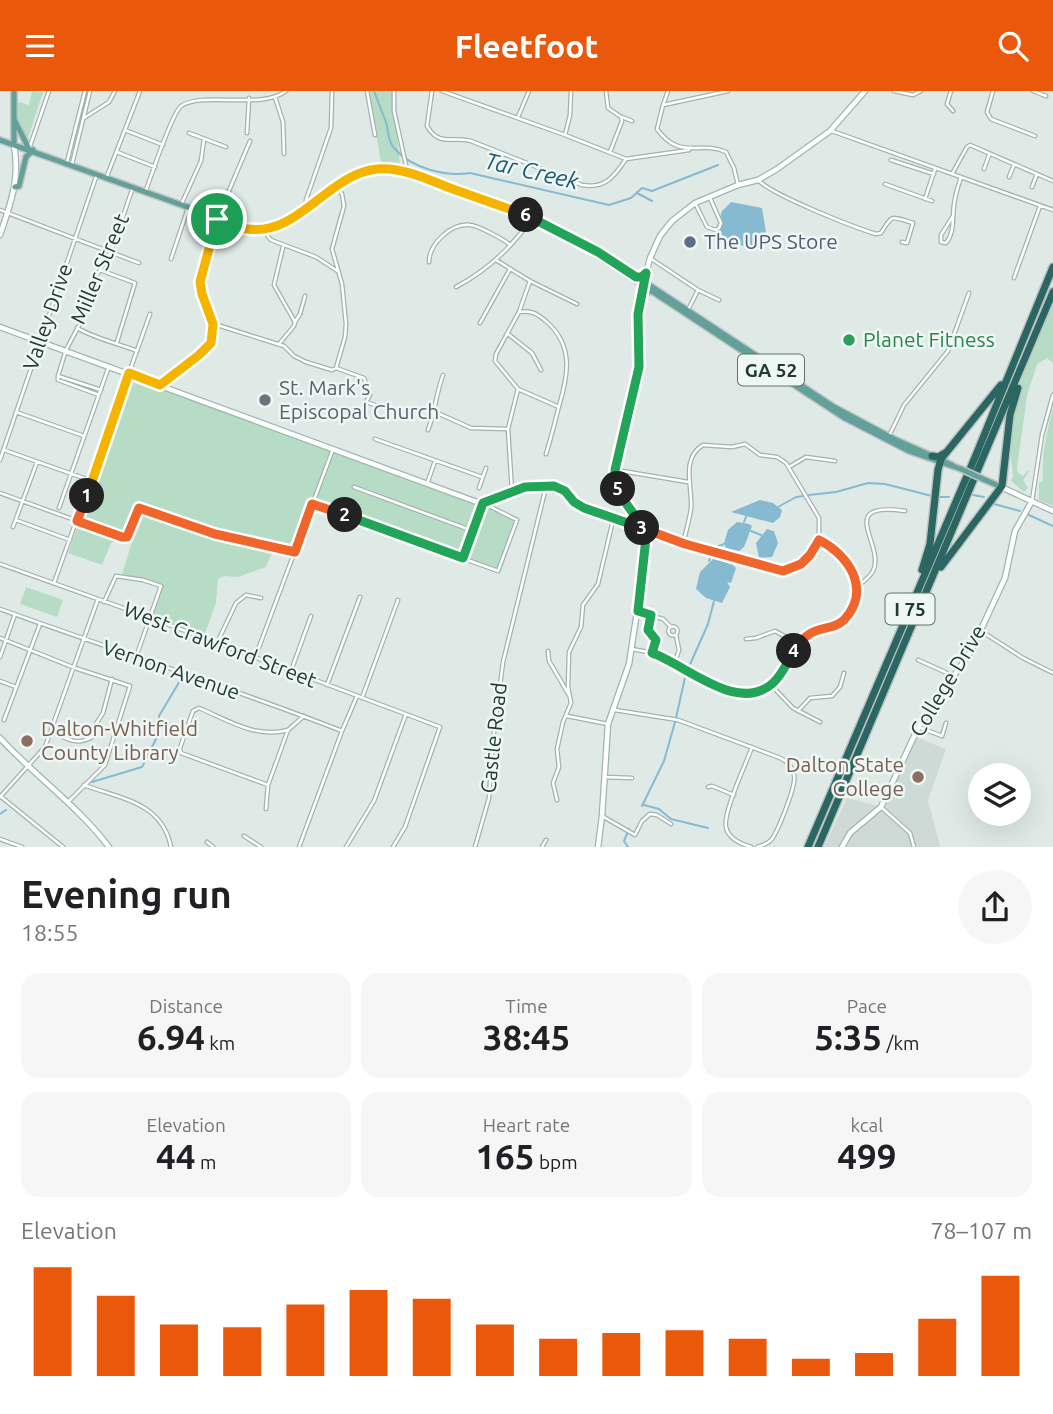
<!DOCTYPE html>
<meta charset="utf-8">
<style>
:root{--surface:#fff;--page:#f6f6f6;--text:#202124;--muted:#757577;--accent:#ea580c}
body{margin:0;font-family:Ubuntu,sans-serif;background:var(--page);color:var(--text);height:100vh;display:flex;flex-direction:column;font-size:26px;white-space:nowrap}
*{box-sizing:border-box;margin:0}
p{font-size:23px;color:var(--muted)}
.icon{flex:none;width:38px;height:38px;fill:none;stroke:currentColor;stroke-width:2;stroke-linecap:round;stroke-linejoin:round}
.map{position:relative;height:756px;overflow:hidden}
.panel{display:flex;flex-direction:column;background:var(--surface);flex:1}
.panel>*{flex:none}
.fabs{position:absolute;left:968px;top:672px;display:grid;gap:14px}
.fabs a{display:grid;place-items:center;width:63px;height:63px;border-radius:50%;background:var(--surface);box-shadow:0 7px 28px #0002;font-size:35px}
.pin{position:absolute;display:grid;place-items:center;width:60px;height:60px;color:#fff;margin:-30px;border:4px solid #fff;border-radius:50%;box-shadow:0 2px 7px #0007}
.km{position:absolute;width:35px;height:35px;margin:-18px;border-radius:50%;background:#222;color:#fff;font-size:19px;line-height:35px;text-align:center}
.round{display:grid;place-items:center;flex:none;width:74px;height:74px;border-radius:37px;background:var(--page)}
.summary{display:flex;align-items:center;justify-content:space-between;height:119px;padding:0 21px}
h1{font-size:38px;font-weight:700;line-height:52px}
.metrics{display:grid;grid-template-columns:repeat(3,1fr);gap:10px;height:119px;padding:7px 21px}
.metrics div{display:grid;align-content:center;border-radius:18px;background:var(--page);text-align:center}
.metrics b{font-size:35px;font-weight:700}
.metrics small{font-size:19px;font-weight:400}
.metrics p{font-size:19px}
.chart{height:196px;padding:14px 21px}
.chart p{display:flex;justify-content:space-between}
.chart svg{width:100%;height:126px;margin-top:7px;stroke:var(--accent);stroke-width:6}
header{display:flex;justify-content:space-between;align-items:center;height:91px;padding:0 21px;background:var(--accent);color:#fff;font-size:32px;font-weight:700}
.map>svg:first-child{display:block}
.built{fill:#cddad6}
.green{fill:#b7dcc6}
.water{fill:#86bad0}
.lines{fill:none;stroke-linecap:round;stroke-linejoin:round}
.stream{stroke:#86bad0;stroke-width:2}
.street-casing{stroke:#a2b2ae;stroke-width:5}
.secondary-casing{stroke:#9eb6b0;stroke-width:7}
.primary-casing{stroke:#bcc4c3;stroke-width:8}
.highway-casing{stroke:#bcc4c3;stroke-width:10}
.street{stroke:#fff;stroke-width:2.5}
.secondary{stroke:#fff;stroke-width:4.5}
.primary{stroke:#63a099;stroke-width:5}
.highway{stroke:#2c6662;stroke-width:7}
.primary-bridge-casing{stroke:#bcc4c3;stroke-width:8;stroke-linecap:butt}
.primary-bridge{stroke:#63a099;stroke-width:5}
.split-1-casing{stroke:#fff;stroke-width:14}
.split-2-casing{stroke:#fff;stroke-width:14}
.split-3-casing{stroke:#fff;stroke-width:14}
.split-4-casing{stroke:#fff;stroke-width:14}
.split-5-casing{stroke:#fff;stroke-width:14}
.split-6-casing{stroke:#fff;stroke-width:14}
.split-7-casing{stroke:#fff;stroke-width:14}
.split-1{stroke:#f5b400;stroke-width:9}
.split-2{stroke:#f0652b;stroke-width:9}
.split-3{stroke:#22a559;stroke-width:9}
.split-4{stroke:#f0652b;stroke-width:9}
.split-5{stroke:#22a559;stroke-width:9}
.split-6{stroke:#22a559;stroke-width:9}
.split-7{stroke:#f5b400;stroke-width:9}
.service-dot{fill:#5c6f8a;stroke:#eff7f4;stroke-width:2.5}
.leisure-dot{fill:#2e9e5b;stroke:#eff7f4;stroke-width:2.5}
.worship-dot{fill:#6b7280;stroke:#eff7f4;stroke-width:2.5}
.education-dot{fill:#8d6e63;stroke:#eff7f4;stroke-width:2.5}
.labels{text-anchor:middle;stroke-width:5;stroke-linejoin:round;paint-order:stroke}
.shield{fill:#eff7f4;stroke:#5e736f;stroke-width:2}
.shield-label{font-size:19px;font-weight:bold;fill:#203a36}
.service-label{font-size:21px;fill:#4e5e75;stroke:#eff7f4;text-anchor:start}
.street-label{font-size:21px;fill:#203a36;stroke:#eff7f4}
.leisure-label{font-size:21px;fill:#27864d;stroke:#eff7f4;text-anchor:start}
.worship-label{font-size:21px;fill:#5b616d;stroke:#eff7f4;text-anchor:start}
.education-label{font-size:21px;fill:#785e54;stroke:#eff7f4;text-anchor:start}
.water-label{font-size:23px;font-style:italic;fill:#1b5975;stroke:#eff7f4}
</style>
<header><svg class="icon" aria-label="menu" viewBox="0 0 24 24"><path d="M4 6h16M4 12h16M4 18h16"/></svg>Fleetfoot<svg class="icon" aria-label="search" viewBox="0 0 24 24"><circle cx="10" cy="10" r="6"/><path d="M15 15l6 6"/></svg></header>
<div class="map">
<svg width="1053" height="756" viewBox="0 0 1053 756">
<rect width="100%" height="100%" fill="#dfeae7"/>
<path class="built" d="M 916,646 L 946,658 L 928,709 L 940,756 L 824,756 L 847,707 L 881,716 L 887,712 Z"/>
<path class="green" d="M 32,0 L 43,1 L 27,50 L 17,29 L 16,10 L 29,14 Z
M 369,0 L 393,0 L 400,73 L 381,72 Z
M 1053,212 L 1053,272 L 1047,267 L 1037,273 L 1027,305 L 1017,377 L 1018,382 L 1023,385 L 1028,379 L 1029,380 L 1023,389 L 1028,397 L 1024,401 L 1011,390 L 1013,386 C 1012,371 1008,355 1010,338 C 1014,295 1037,252 1053,212 Z
M 130,285 L 517,426 L 519,428 L 500,483 L 316,416 L 312,417 L 296,462 L 274,458 L 266,476 L 238,486 L 224,485 L 218,488 L 216,512 L 204,545 L 152,526 L 162,495 L 151,490 L 122,483 L 132,451 L 122,448 L 111,452 L 102,474 L 68,462 Z
M 1053,316 L 1053,415 L 1039,409 L 1039,391 L 1043,390 C 1041,364 1047,341 1053,316 Z
M 26,496 L 63,509 L 57,526 L 20,513 Z"/>
<path class="water" d="M 731,111 L 762,117 L 766,141 L 752,158 L 732,151 L 716,140 L 722,120 Z
M 760,409 L 773,412 L 782,419 L 780,426 L 773,432 L 731,421 Z
M 737,431 L 749,433 L 752,435 L 744,456 L 739,460 L 726,457 L 724,452 L 728,439 Z
M 767,438 L 774,440 L 778,452 L 772,466 L 759,467 L 756,452 Z
M 714,467 L 733,474 L 736,477 L 731,492 L 727,491 L 730,496 L 722,512 L 706,507 L 696,498 L 700,481 Z"/>
<g class="lines">
<path class="stream" d="M 374,0 C 378,11 382,21 386,31 C 389,40 387,49 394,57 C 411,77 445,86 470,82 L 609,114 L 631,107 L 642,97 L 652,100 L 718,74
M 637,102 L 652,110
M 809,404 L 836,401 L 868,392 L 885,393 L 932,405
M 973,404 L 984,406
M 940,406 L 949,406
M 994,413 L 1020,420
M 778,416 L 796,406 L 804,405
M 1029,424 L 1053,435
M 744,431 L 746,426
M 751,440 L 761,444
M 709,470 L 714,457 L 724,453
M 688,578 L 708,533 L 714,510
M 676,627 L 686,582
M 92,691 L 142,676 L 158,644 L 159,625 L 181,588
M 644,714 L 659,718 L 671,728 L 708,737
M 642,715 L 664,670 L 675,631
M 0,723 L 6,719
M 628,756 L 624,750 L 629,738"/>
<g class="street-casing">
<path id="street" d="M 367,0 L 375,44
M 394,0 L 394,20 L 407,79
M 432,0 L 427,35 C 439,56 453,45 471,50 L 582,94 C 605,98 614,86 626,68
M 442,0 L 565,44 L 626,68 L 689,59
M 606,0 L 608,17 L 621,26 L 622,30 L 610,61
M 728,0 L 663,14 L 657,38 C 680,70 700,49 726,61 L 734,77 L 738,94
M 894,0 L 913,4 L 921,0
M 951,0 L 947,13 L 953,20
M 993,0 L 987,21 L 991,28 L 1035,45
M 1033,0 L 1046,5
M 275,6 L 283,31 L 284,63
M 663,14 L 668,0
M 518,26 L 529,0
M 622,26 L 632,30
M 84,27 L 109,11 L 115,0
M 125,39 L 163,54
M 832,40 L 1053,119
M 189,42 L 226,56
M 247,42 L 249,7
M 565,44 L 570,24 L 571,0
M 29,58 L 49,0
M 117,61 L 155,76
M 891,69 L 934,83
M 67,71 L 85,0
M 72,73 L 90,0
M 984,78 L 989,64
M 952,83 L 967,56 L 970,54 L 1053,90
M 107,85 L 140,0
M 1009,86 L 1014,74
M 758,89 C 772,104 853,136 876,143 L 881,142 C 893,123 890,125 913,132 L 907,152 L 902,151
M 885,93 L 932,110
M 336,95 L 342,103 L 344,115 L 332,158 L 342,193 L 346,233 L 345,246 L 336,277 L 364,287 L 370,304 L 366,311 L 375,314
M 1032,96 L 1037,83
M 146,99 C 152,83 171,24 181,15 C 204,0 261,19 286,0
M 925,108 L 935,78
M 695,112 L 707,136 L 716,139 L 719,137 L 721,132 L 710,107
M 181,114 L 201,70 L 204,48
M 306,115 L 306,109 L 331,37 L 332,0
M 0,119 L 139,172
M 953,125 L 941,144 L 941,151 L 946,152 C 955,141 952,127 954,114 C 955,105 958,95 961,86
M 262,138 L 271,149 L 316,166 L 339,181
M 650,167 L 698,199
M 171,168 L 188,117
M 496,169 L 530,190 L 519,221 L 496,263 L 495,270 L 518,298 L 559,316
M 429,171 C 429,153 451,132 470,134 C 477,134 503,148 509,153
M 100,179 L 135,192 L 117,251
M 1014,187 L 1040,115
M 530,190 L 577,213
M 456,196 C 486,180 513,155 532,127
M 688,219 L 698,199 L 719,209
M 519,221 C 532,219 538,223 548,232 C 574,256 568,285 559,315 C 555,331 551,347 546,363
M 295,231 L 300,223 L 305,205
M 480,232 L 510,178
M 214,233 L 284,255 L 294,265 L 306,271 L 332,279 L 336,277
M 77,237 C 96,248 117,252 137,260
M 508,243 L 532,262 L 541,279
M 279,253 L 294,235 L 295,231 L 274,194 L 283,156
M 58,285 L 66,259 L 83,227 L 90,195 L 111,161 L 133,96
M 58,285 L 58,289 L 99,304
M 58,285 L 101,299
M 160,294 L 211,252 L 213,233 L 201,198 L 202,182 L 217,128 L 250,50
M 16,321 L 84,345
M 435,321 L 471,337 L 508,338
M 428,339 C 435,321 436,303 443,284
M 890,343 L 904,314 L 948,260 L 969,202
M 375,348 L 482,386
M 4,359 L 92,390
M 0,369 L 97,83
M 789,376 L 806,366 L 835,370
M 616,379 L 688,391
M 427,393 L 435,370
M 354,396 L 473,440
M 479,397 L 486,377
M 512,400 L 508,338 L 518,298
M 0,402 L 122,446 L 127,446 L 139,417 L 216,443 L 294,461
M 1032,410 L 1042,344 L 1053,304
M 312,413 L 498,480 L 517,429 L 483,412 L 463,467
M 59,417 L 109,275
M 16,429 L 70,449
M 13,436 L 37,371
M 644,438 L 685,453 L 777,479 L 790,479 L 801,473 L 810,464 L 819,449 L 819,427 L 786,372 L 777,366 L 760,364 L 745,353 L 732,356 L 703,354 C 680,368 693,397 691,418 C 689,430 686,441 683,452
M 0,473 L 151,527 L 440,636 L 405,736 L 393,756
M 54,492 L 150,223
M 858,495 C 863,491 870,486 873,480 C 886,454 834,410 905,420
M 104,511 L 116,485 L 143,489 L 161,495 L 136,566
M 0,518 C 114,559 229,596 342,640
M 638,521 L 663,528 L 671,536
M 651,524 L 648,539 L 656,549 L 652,562
M668.5 540a4.5 4.5 0 1 1 9 0a4.5 4.5 0 1 1-9 0Z
M 981,540 L 1023,567 L 1053,582
M 0,547 L 75,577 L 130,595 L 105,674 L 69,710
M 746,548 L 756,547 L 775,540 L 799,553
M 217,552 L 236,512 L 246,504 L 261,507
M 632,558 C 642,560 653,561 663,566 C 691,579 716,605 750,601 C 782,598 785,566 804,547 C 816,536 831,539 842,530 C 873,503 848,463 819,449
M 548,560 L 549,570 L 569,604
M 0,566 L 15,523
M 255,567 L 333,358
M 918,569 L 945,581 L 953,587
M 675,571 L 679,559 L 676,544
M 291,580 L 311,525
M 0,590 L 16,596
M 327,594 L 360,506
M 771,594 L 793,617 L 820,631
M 362,607 L 398,509
M 615,619 L 678,629 L 775,665 C 784,668 792,673 794,684 C 797,694 778,739 772,748 C 768,753 763,754 757,756
M 798,620 L 810,607 L 832,605 L 840,596 L 844,582
M 567,625 L 608,633
M 4,629 L 40,533
M 918,636 L 942,645 L 946,632
M 53,641 C 67,648 77,655 92,646 L 94,636 L 103,622 L 112,588
M 604,686 L 632,687
M 84,694 C 121,708 162,711 171,756
M 268,694 L 181,662 L 180,657 L 193,620 L 199,617 C 228,629 256,648 288,639
M 708,696 L 712,695 L 734,704
M 0,705 L 63,756
M 0,706 L 45,656 L 98,508
M 557,709 L 553,692 L 559,676 L 557,658 L 563,631 L 571,612 L 568,596 L 569,561 L 581,536 L 583,514 L 598,493 L 613,429
M 881,716 L 910,742 L 914,756
M 266,718 L 268,694 L 288,639 L 304,625
M 602,725 L 635,744 L 642,730 L 650,723 L 657,724 L 671,733
M 244,745 L 261,756
M 0,748 L 22,756
M 207,751 L 213,756
M 299,756 L 342,640 L 357,605
M 346,756 L 374,710 L 406,623
M 475,756 L 489,707 L 493,649 L 503,571 L 546,396
M 542,756 L 546,749
M 751,756 C 741,753 728,747 726,736 C 723,721 746,673 752,656"/>
</g>
<g class="secondary-casing">
<path id="secondary" d="M 0,144 C 11,111 20,89 14,54
M 0,236 L 474,410 L 483,412 L 525,396 L 554,395 L 565,400 L 574,411 L 584,417 L 643,437
M 1001,396 L 1053,420
M 0,647 C 35,685 78,715 109,756
M 598,756 L 602,725 L 608,633 L 629,573 L 646,462 L 644,438 L 621,407 L 616,393 L 615,379 L 639,276 L 639,211 L 650,167 L 660,145 L 672,130 L 695,112 L 738,94 L 758,89 L 777,78 L 830,40 L 865,0
M 842,756 L 850,742 L 881,716 L 918,637 L 971,560 L 1005,487 L 1015,440 L 1032,410"/>
</g>
<g class="primary-casing">
<path id="primary" d="M 15,30 L 29,58
M 0,49 L 249,138 C 289,140 315,105 348,87 C 360,80 375,77 389,78 C 410,79 432,90 451,97 C 488,111 527,122 562,141 L 843,326 L 909,360 L 961,378
M 14,53 L 14,0
M 15,96 L 19,95 L 26,66 L 33,59
M 592,159 L 599,161 L 834,316 L 894,348 L 952,374
M 639,211 L 643,203 L 651,200
M 983,388 L 1001,396"/>
</g>
<g class="highway-casing">
<path id="highway" d="M 932,365 L 938,366 L 945,362
M 941,476 L 1002,395 L 1010,324 L 1018,297
M 922,479 L 930,453 L 938,379 L 941,368 L 1001,294
M 808,756 L 976,364 L 1053,176
M 818,756 L 1053,201"/>
</g>
<use href="#street" class="street"/>
<use href="#secondary" class="secondary"/>
<use href="#primary" class="primary"/>
<use href="#highway" class="highway"/>
<g class="primary-bridge-casing">
<path id="primary-bridge" d="M 961,378 L 983,388"/>
</g>
<use href="#primary-bridge" class="primary-bridge"/>
</g>
<g class="lines">
<g class="split-1-casing">
<path id="split-1" d="M 87,405 L 129,282 L 160,294 L 199,264 L 211,252 L 213,233 L 202,203 L 200,191 L 217,128"/>
</g>
<g class="split-2-casing">
<path id="split-2" d="M 87,405 L 77,430 L 122,446 L 127,446 L 139,417 L 215,443 L 295,461 L 312,413 L 345,424"/>
</g>
<g class="split-3-casing">
<path id="split-3" d="M 345,424 L 463,467 L 483,412 L 525,396 L 554,395 L 565,400 L 574,411 L 584,417 L 642,437"/>
</g>
<g class="split-4-casing">
<path id="split-4" d="M 642,437 L 685,453 L 783,480 L 801,473 L 810,464 L 819,449 C 849,464 872,499 844,529 C 829,543 812,530 794,560"/>
</g>
<g class="split-5-casing">
<path id="split-5" d="M 618,398 C 625,416 642,428 646,447 L 638,520 L 651,524 L 648,539 L 656,549 L 652,562 C 685,573 738,624 773,592 C 782,584 788,570 794,560"/>
</g>
<g class="split-6-casing">
<path id="split-6" d="M 526,124 L 598,161 L 636,186 L 642,186 L 646,182 L 638,223 L 639,276 L 615,379 L 618,398"/>
</g>
<g class="split-7-casing">
<path id="split-7" d="M 217,128 C 227,131 237,137 248,138 C 299,145 328,83 377,78 C 402,76 427,88 450,97 C 475,106 501,115 526,124"/>
</g>
<use href="#split-1" class="split-1"/>
<use href="#split-2" class="split-2"/>
<use href="#split-3" class="split-3"/>
<use href="#split-4" class="split-4"/>
<use href="#split-5" class="split-5"/>
<use href="#split-6" class="split-6"/>
<use href="#split-7" class="split-7"/>
</g>
<circle class="service-dot" cx="690" cy="151" r="7"/>
<circle class="leisure-dot" cx="849" cy="249" r="7"/>
<circle class="worship-dot" cx="265" cy="309" r="7"/>
<g class="education-dot">
<circle cx="27" cy="650" r="7"/>
<circle cx="918" cy="686" r="7"/>
</g>
<g class="labels">
<g class="shield">
<rect x="738" y="263.5" width="66" height="31" rx="5"/>
<rect x="885.5" y="502.5" width="49" height="31" rx="5"/>
</g>
<g class="shield-label">
<text x="771" y="286">GA 52</text>
<text x="910" y="525">I 75</text>
</g>
<g class="service-label">
<text x="704" y="158">The UPS Store</text>
</g>
<g class="street-label">
<text transform="translate(100 178) rotate(-67)" y="7">Miller Street</text>
<text transform="translate(48 226) rotate(-71)" y="7">Valley Drive</text>
<text transform="translate(220 554) rotate(21)" y="7">West Crawford Street</text>
<text transform="translate(171 579) rotate(19)" y="7">Vernon Avenue</text>
<text transform="translate(948 590) rotate(-59)" y="7">College Drive</text>
<text transform="translate(494 647) rotate(-84)" y="7">Castle Road</text>
</g>
<g class="leisure-label">
<text x="863" y="256">Planet Fitness</text>
</g>
<g class="worship-label">
<text x="279" y="304">St. Mark's<tspan x="279" dy="24">Episcopal Church</tspan></text>
</g>
<g class="education-label">
<text x="41" y="645">Dalton-Whitfield<tspan x="41" dy="24">County Library</tspan></text>
<text x="904" y="681" text-anchor="end">Dalton State<tspan x="904" dy="24">College</tspan></text>
</g>
<g class="water-label">
<text transform="translate(532 80) rotate(13)" y="8">Tar Creek</text>
</g>
</g>
</svg>
<div class="fabs">
<a><svg class="icon" aria-label="layers" viewBox="0 0 24 24"><path d="M12 4l9 5-9 5-9-5zM3 14l9 5 9-5"/></svg></a>
</div>
<div class="pin" style="left:217px;top:128px;background:#1e9e55"><svg class="icon" aria-label="arrive" viewBox="0 0 24 24"><path d="M6 21V4h12l-3 4 3 4H6"/></svg></div>
<b class="km" style="left:87px;top:405px">1</b>
<b class="km" style="left:345px;top:424px">2</b>
<b class="km" style="left:642px;top:437px">3</b>
<b class="km" style="left:794px;top:560px">4</b>
<b class="km" style="left:618px;top:398px">5</b>
<b class="km" style="left:526px;top:124px">6</b>
</div>
<section class="panel">
<div class="summary"><div><h1>Evening run</h1><p>18:55</p></div><a class="round"><svg class="icon" aria-label="share" viewBox="0 0 24 24"><path d="M12 15V3M7 8l5-5 5 5M5 13v7h14v-7"/></svg></a></div>
<div class="metrics">
<div><p>Distance</p><b>6.94<small> km</small></b></div>
<div><p>Time</p><b>38:45</b></div>
<div><p>Pace</p><b>5:35<small> /km</small></b></div>
</div>
<div class="metrics">
<div><p>Elevation</p><b>44<small> m</small></b></div>
<div><p>Heart rate</p><b>165<small> bpm</small></b></div>
<div><p>kcal</p><b>499</b></div>
</div>
<div class="chart"><p><span>Elevation</span>78–107 m</p>
<svg viewBox="0 0 160 44" preserveAspectRatio="none"><path d="M5 44V6M15 44V16M25 44V26M35 44V27M45 44V19M55 44V14M65 44V17M75 44V26M85 44V31M95 44V29M105 44V28M115 44V31M125 44V38M135 44V36M145 44V24M155 44V9"/></svg>
</div>
</section>
